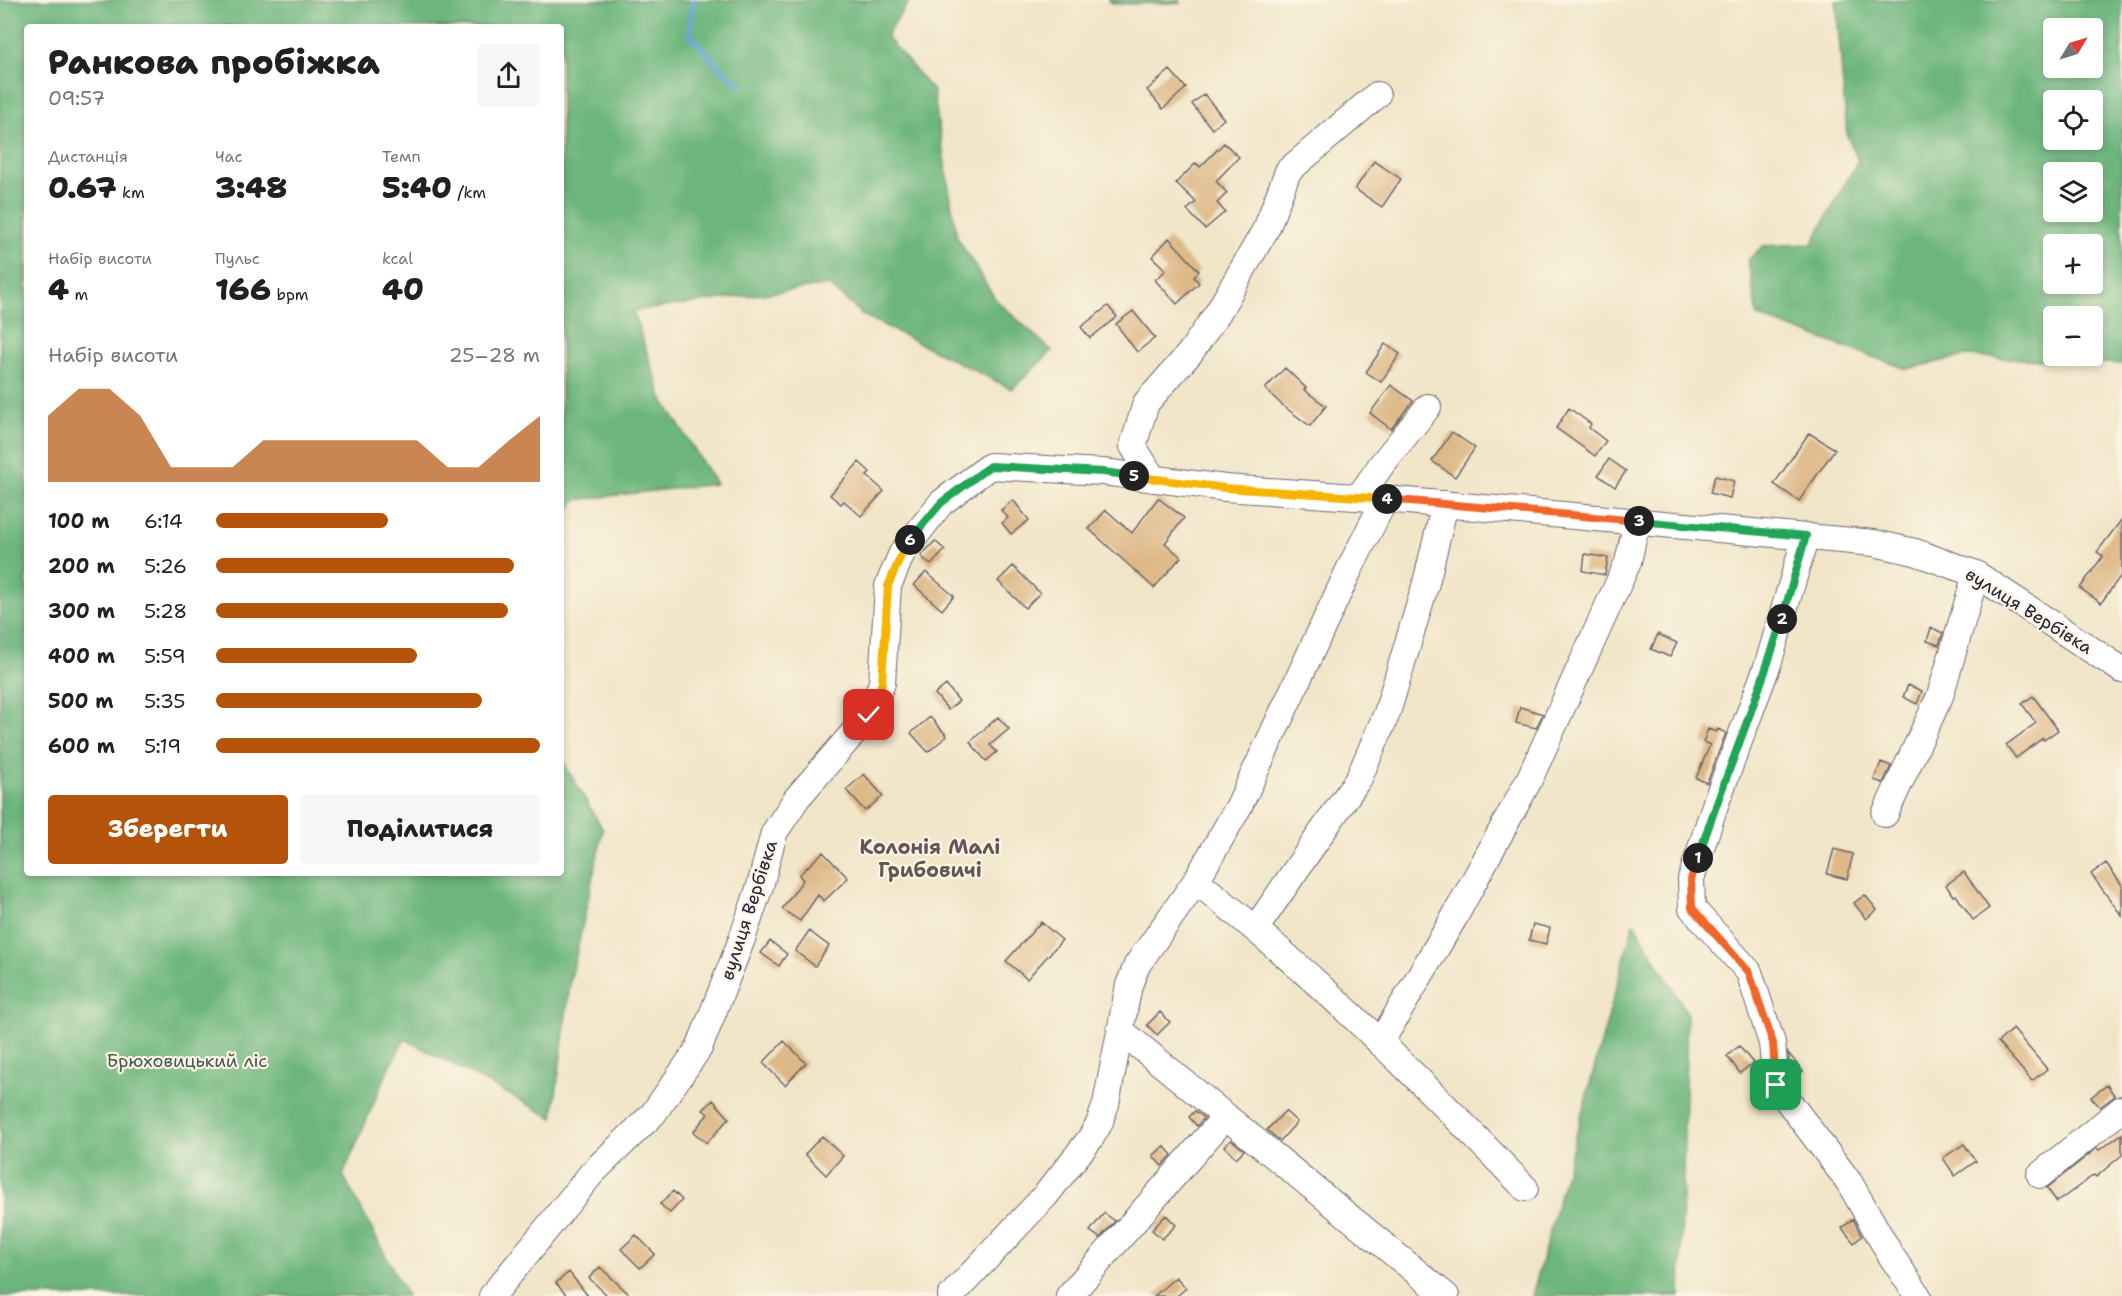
<!DOCTYPE html>
<html lang="uk">
<meta charset="utf-8">
<style>
:root{--surface:#fff;--page:#f6f6f6;--text:#202124;--muted:#757577;--accent:#b45309}
body{margin:0;font-family:"Shantell Sans",sans-serif;background:var(--page);color:var(--text);height:100vh;display:flex;flex-direction:column;font-size:22px;white-space:nowrap}
*{box-sizing:border-box;margin:0}
p{font-size:20px;color:var(--muted)}
.icon{flex:none;width:33px;height:33px;fill:none;stroke:currentColor;stroke-width:2;stroke-linecap:round;stroke-linejoin:round}
.map{position:relative;flex:1;overflow:hidden}
.sheet{position:absolute;left:24px;top:24px;width:540px;height:852px;display:flex;flex-direction:column;background:var(--surface);border-radius:6px;box-shadow:0 3px 9px #0003}
.sheet>*{flex:none}
.needle{width:39px;rotate:52deg}
.buttons{position:absolute;left:2043px;top:18px;display:grid;gap:12px}
.buttons a{display:grid;place-items:center;width:60px;height:60px;border-radius:6px;background:var(--surface);box-shadow:0 3px 9px #0003;font-size:30px}
.pin{position:absolute;display:grid;place-items:center;width:51px;height:51px;color:#fff;margin:-26px;border-radius:12px;box-shadow:0 3px 9px #0006}
.km{position:absolute;width:30px;height:30px;margin:-15px;border-radius:50%;background:#222;color:#fff;font-size:16px;line-height:30px;text-align:center}
.round{display:grid;place-items:center;flex:none;width:63px;height:63px;border-radius:6px;background:var(--page)}
.summary{display:flex;align-items:center;justify-content:space-between;height:102px;padding:0 24px}
h1{font-size:33px;font-weight:800;line-height:45px}
.metrics{display:grid;grid-template-columns:repeat(3,1fr);gap:9px;height:102px;padding:6px 24px}
.metrics div{display:grid;align-content:center}
.metrics b{font-size:30px;font-weight:800}
.metrics small{font-size:16px;font-weight:400}
.metrics p{font-size:16px}
.chart{height:168px;padding:12px 24px}
.chart p{display:flex;justify-content:space-between}
.chart svg{width:100%;height:108px;margin-top:6px;fill:var(--accent);opacity:.7}
.primary-button{display:flex;gap:12px;margin-top:auto;padding:12px 24px}
.primary-button a{flex:1;height:69px;border-radius:6px;background:var(--accent);color:#fff;font-size:24px;font-weight:800;line-height:69px;text-align:center}
.primary-button a+a{background:var(--page);color:var(--text)}
ul{padding:0 24px;list-style:none;font-size:20px}
li{display:grid;grid-template-columns:96px 72px 1fr;align-items:center;height:45px}
li i{height:15px;border-radius:8px;background:var(--accent)}
.map>svg:first-child{display:block}
.forest{fill:#6cb57b;stroke:#476c5b;stroke-width:1.5;fill-rule:evenodd}
.lines{fill:none;stroke-linecap:round;stroke-linejoin:round}
.stream{stroke:#69a4da;stroke-width:5}
.building{fill:#deb887}
.minor-casing{stroke:#6a666c;stroke-width:28}
.minor{stroke:#fff;stroke-width:26}
.split-1-casing{stroke:#fff;stroke-width:12}
.split-2-casing{stroke:#fff;stroke-width:12}
.split-3-casing{stroke:#fff;stroke-width:12}
.split-4-casing{stroke:#fff;stroke-width:12}
.split-5-casing{stroke:#fff;stroke-width:12}
.split-6-casing{stroke:#fff;stroke-width:12}
.split-7-casing{stroke:#fff;stroke-width:12}
.split-1{stroke:#f0652b;stroke-width:8}
.split-2{stroke:#22a559;stroke-width:8}
.split-3{stroke:#22a559;stroke-width:8}
.split-4{stroke:#f0652b;stroke-width:8}
.split-5{stroke:#f5b400;stroke-width:8}
.split-6{stroke:#22a559;stroke-width:8}
.split-7{stroke:#f5b400;stroke-width:8}
.labels{text-anchor:middle;stroke-width:4.5;stroke-linejoin:round;paint-order:stroke}
.street-label{font-size:18px;fill:#22223b;stroke:#fcf5e5}
.park-label{font-size:18px;fill:#405755;stroke:#fcf5e5}
.neighbourhood-label{font-size:20px;font-weight:bold;fill:#645656;stroke:#fcf5e5}
</style>
<div class="map">
<svg width="2122" height="1296" viewBox="0 0 2122 1296">
<rect width="100%" height="100%" fill="#fcf5e5"/>
<filter id="ink" filterUnits="userSpaceOnUse"><feTurbulence type="fractalNoise" baseFrequency=".0167" numOctaves="2"/><feDisplacementMap in="SourceGraphic" scale="12" xChannelSelector="R" yChannelSelector="G"/><feConvolveMatrix kernelMatrix="1 2 1 2 8 2 1 2 1" color-interpolation-filters="sRGB"/></filter>
<filter id="wash" filterUnits="userSpaceOnUse"><feTurbulence type="fractalNoise" baseFrequency=".008" numOctaves="4" result="noise"/><feDisplacementMap in="SourceGraphic" scale="24" xChannelSelector="R" yChannelSelector="G"/><feGaussianBlur stdDeviation="1.35" result="paint"/><feColorMatrix in="noise" values="0 0 0 0 0 0 0 0 0 0 0 0 0 0 0 0 0 1.4 0 .05"/><feComposite in="paint" operator="in"/></filter>
<g filter="url(#wash)">
<rect width="100%" height="100%" fill="#f1e5c8"/>
<path class="forest" d="M 0,0 L 910,0 L 886,36 L 933,91 L 957,237 L 995,299 L 1052,351 L 1012,389 L 863,315 L 829,285 L 633,311 L 663,400 L 716,484 L 575,500 L 561,526 L 561,27 L 27,27 L 27,873 L 561,873 L 561,758 L 603,830 L 570,983 L 553,1118 L 405,1039 L 388,1070 L 343,1175 L 407,1296 L 0,1296 Z
M 1109,0 L 1179,0 L 1181,3 L 1113,4 Z
M 1836,0 L 2122,0 L 2122,364 L 1965,356 L 1907,369 L 1757,316 L 1748,260 L 1763,246 L 1812,244 L 1858,160 L 1847,135 ZM 2054,28 L 2092,28 L 2092,68 L 2054,68 ZM 2054,100 L 2092,100 L 2092,140 L 2054,140 ZM 2054,172 L 2092,172 L 2092,212 L 2054,212 ZM 2054,244 L 2092,244 L 2092,284 L 2054,284 ZM 2054,316 L 2092,316 L 2092,356 L 2054,356 Z
M 1634,923 L 1687,1013 L 1680,1296 L 1532,1296 Z"/>
<g class="lines">
<path class="stream" d="M 695,0 L 692,3 L 690,35 L 714,62 L 741,86"/>
</g>
<g id="blocks">
<path class="building" d="M 1170,70 L 1186,88 L 1163,109 L 1147,90 Z
M 1204,94 L 1224,119 L 1212,129 L 1192,104 Z
M 1224,143 L 1239,157 L 1216,181 L 1227,193 L 1217,203 L 1225,212 L 1205,229 L 1187,210 L 1196,202 L 1176,183 L 1196,163 L 1200,167 Z
M 1374,161 L 1401,179 L 1382,207 L 1355,189 Z
M 1169,238 L 1199,271 L 1194,277 L 1199,283 L 1177,304 L 1155,280 L 1166,270 L 1152,257 Z
M 1108,306 L 1117,317 L 1090,338 L 1081,327 Z
M 1133,311 L 1155,338 L 1137,352 L 1116,324 Z
M 1385,344 L 1400,354 L 1381,382 L 1366,372 Z
M 1285,368 L 1306,388 L 1304,390 L 1326,406 L 1310,426 L 1282,405 L 1265,389 Z
M 1391,385 L 1413,401 L 1391,429 L 1370,413 Z
M 1569,408 L 1591,424 L 1589,428 L 1606,441 L 1595,456 L 1556,428 Z
M 1452,432 L 1475,448 L 1455,477 L 1432,461 Z
M 1809,433 L 1835,449 L 1799,501 L 1774,484 Z
M 1609,459 L 1626,471 L 1615,487 L 1598,475 Z
M 859,462 L 870,472 L 867,476 L 884,491 L 861,516 L 844,501 L 841,504 L 830,495 Z
M 1715,476 L 1734,481 L 1730,498 L 1710,493 Z
M 1158,498 L 1184,518 L 1165,543 L 1181,557 L 1154,588 L 1089,529 L 1106,510 L 1132,533 Z
M 1013,500 L 1029,520 L 1011,534 L 1002,523 L 1008,518 L 1001,510 Z
M 2122,519 L 2122,574 L 2101,603 L 2080,588 L 2103,556 L 2097,552 Z
M 935,541 L 945,550 L 931,565 L 921,556 Z
M 1585,554 L 1608,558 L 1605,575 L 1583,571 Z
M 1013,566 L 1040,593 L 1025,608 L 998,581 Z
M 926,572 L 954,596 L 942,610 L 914,585 Z
M 1931,628 L 1943,633 L 1939,645 L 1927,641 Z
M 1658,634 L 1677,643 L 1670,657 L 1651,649 Z
M 946,685 L 959,701 L 948,710 L 935,694 Z
M 1908,685 L 1922,691 L 1917,704 L 1903,697 Z
M 2033,696 L 2058,730 L 2044,740 L 2043,738 L 2016,758 L 2006,745 L 2036,723 L 2022,704 Z
M 1520,707 L 1543,714 L 1536,728 L 1516,723 Z
M 930,717 L 947,736 L 928,752 L 911,733 Z
M 998,717 L 1009,729 L 990,745 L 997,752 L 986,761 L 970,742 Z
M 1708,729 L 1716,732 L 1718,729 L 1726,733 L 1707,783 L 1696,778 L 1710,745 L 1703,742 Z
M 1881,762 L 1891,766 L 1883,783 L 1874,780 Z
M 864,774 L 883,796 L 865,811 L 846,790 Z
M 1834,849 L 1853,854 L 1847,879 L 1827,874 Z
M 823,852 L 848,878 L 824,901 L 818,895 L 800,921 L 782,909 L 803,880 L 799,875 Z
M 2106,863 L 2122,885 L 2122,916 L 2091,874 Z
M 1964,872 L 1989,908 L 1973,920 L 1956,895 L 1953,896 L 1946,885 Z
M 1865,895 L 1877,910 L 1866,919 L 1854,903 Z
M 1041,922 L 1062,940 L 1027,979 L 1006,961 Z
M 1533,924 L 1550,928 L 1546,944 L 1529,940 Z
M 809,931 L 829,946 L 815,966 L 795,951 Z
M 770,941 L 787,954 L 779,966 L 761,953 Z
M 1160,1012 L 1170,1022 L 1157,1035 L 1147,1025 Z
M 2013,1029 L 2047,1069 L 2032,1081 L 1998,1042 Z
M 784,1041 L 806,1063 L 785,1085 L 763,1063 Z
M 1739,1046 L 1753,1063 L 1740,1073 L 1727,1056 Z
M 1788,1053 L 1803,1071 L 1791,1080 L 1791,1079 Z
M 2107,1085 L 2115,1096 L 2100,1107 L 2091,1097 Z
M 713,1100 L 729,1118 L 707,1143 L 693,1132 L 708,1114 L 703,1110 Z
M 1195,1111 L 1204,1118 L 1197,1126 L 1189,1117 Z
M 1285,1111 L 1297,1122 L 1280,1141 L 1267,1130 Z
M 2122,1134 L 2122,1155 L 2096,1177 L 2094,1175 L 2057,1202 L 2047,1188 L 2097,1148 L 2099,1150 Z
M 822,1136 L 843,1156 L 826,1175 L 805,1154 Z
M 1231,1140 L 1244,1150 L 1236,1158 L 1224,1146 Z
M 1964,1144 L 1976,1161 L 1955,1176 L 1943,1158 Z
M 1164,1146 L 1172,1155 L 1162,1166 L 1153,1156 Z
M 673,1191 L 682,1200 L 670,1213 L 660,1204 Z
M 1104,1213 L 1115,1221 L 1100,1238 L 1090,1231 Z
M 1166,1215 L 1176,1225 L 1162,1239 L 1152,1230 Z
M 1853,1219 L 1862,1236 L 1854,1243 L 1842,1228 Z
M 636,1235 L 655,1254 L 640,1268 L 621,1249 Z
M 600,1267 L 631,1296 L 608,1296 L 589,1278 Z
M 569,1272 L 588,1296 L 567,1296 L 556,1283 Z
M 1176,1277 L 1186,1288 L 1177,1296 L 1154,1296 Z"/>
</g>
</g>
<g filter="url(#ink)">
<use href="#blocks" fill-opacity="0" stroke="#6a666c" stroke-width="1.5"/>
<g class="lines">
<g class="minor-casing">
<path id="minor" d="M 1153,479 L 1133,446 L 1146,403 L 1190,353 L 1217,314 L 1267,227 L 1288,171 L 1377,95
M 1359,497 L 1382,464 L 1428,407
M 1806,536 L 1768,664 L 1715,805 L 1691,879 L 1692,908 L 1749,972 L 1772,1043 L 1776,1085 L 1849,1182 L 1890,1254 L 1918,1296
M 1885,814 L 1940,696 L 1976,574
M 1196,881 C 1314,973 1421,1080 1525,1188
M 1256,928 L 1359,778 L 1387,713 L 1426,583 L 1445,504
M 1120,1030 L 1446,1296
M 1380,1043 L 1454,918 L 1529,780 L 1628,562 L 1637,521
M 2040,1175 L 2122,1109
M 492,1296 L 592,1173 L 653,1114 L 699,1048 L 742,939 L 760,886 L 774,833 L 797,798 L 869,715 L 882,683 L 888,586 L 902,553 L 941,503 L 990,466 L 1103,472 L 1225,488 L 1385,499 L 1874,543 L 1915,552 L 1976,574 L 2122,670
M 951,1296 L 1045,1196 L 1090,1139 L 1099,1124 L 1106,1104 L 1129,985 L 1137,965 L 1196,881 L 1239,806 L 1350,568 L 1385,499
M 1069,1296 L 1226,1116"/>
</g>
<use href="#minor" class="minor"/>
</g>
</g>
<g class="lines" filter="url(#ink)">
<g class="split-1-casing">
<path id="split-1" d="M 1698,858 L 1691,879 L 1692,908 L 1749,972 L 1773,1043 L 1776,1085"/>
</g>
<g class="split-2-casing">
<path id="split-2" d="M 1698,858 C 1724,778 1758,700 1782,619"/>
</g>
<g class="split-3-casing">
<path id="split-3" d="M 1639,521 L 1806,536 L 1782,619"/>
</g>
<g class="split-4-casing">
<path id="split-4" d="M 1387,499 L 1639,521"/>
</g>
<g class="split-5-casing">
<path id="split-5" d="M 1134,476 L 1225,488 L 1387,499"/>
</g>
<g class="split-6-casing">
<path id="split-6" d="M 910,540 L 941,503 L 990,466 L 1103,472 L 1134,476"/>
</g>
<g class="split-7-casing">
<path id="split-7" d="M 869,715 L 882,683 L 888,586 L 902,553 L 910,540"/>
</g>
<use href="#split-1" class="split-1"/>
<use href="#split-2" class="split-2"/>
<use href="#split-3" class="split-3"/>
<use href="#split-4" class="split-4"/>
<use href="#split-5" class="split-5"/>
<use href="#split-6" class="split-6"/>
<use href="#split-7" class="split-7"/>
</g>
<g class="labels">
<g class="street-label">
<text transform="translate(2029 611) rotate(32)" y="6">вулиця Вербівка</text>
<text transform="translate(749 910) rotate(-72)" y="6">вулиця Вербівка</text>
</g>
<g class="park-label">
<text x="187" y="1067">Брюховицький ліс</text>
</g>
<g class="neighbourhood-label">
<text x="930" y="854">Колонія Малі<tspan x="930" dy="23">Грибовичі</tspan></text>
</g>
</g>
</svg>
<div class="buttons">
<a><svg class="needle" viewBox="-14 -14 28 28"><path d="M0-13l5 13h-10z" fill="#e53935"/><path d="M0 13l5-13h-10z" fill="#757577"/></svg></a>
<a><svg class="icon" aria-label="locate" viewBox="0 0 24 24"><circle cx="12" cy="12" r="6"/><path d="M12 2v4M12 18v4M2 12h4M18 12h4"/></svg></a>
<a><svg class="icon" aria-label="layers" viewBox="0 0 24 24"><path d="M12 4l9 5-9 5-9-5zM3 14l9 5 9-5"/></svg></a>
<a>+</a>
<a>−</a>
</div>
<div class="pin" style="left:1776px;top:1085px;background:#1e9e55"><svg class="icon" aria-label="arrive" viewBox="0 0 24 24"><path d="M6 21V4h12l-3 4 3 4H6"/></svg></div>
<div class="pin" style="left:869px;top:715px;background:#d93025"><svg class="icon" aria-label="check" viewBox="0 0 24 24"><path d="M5 12l5 5 9-10"/></svg></div>
<b class="km" style="left:1698px;top:858px">1</b>
<b class="km" style="left:1782px;top:619px">2</b>
<b class="km" style="left:1639px;top:521px">3</b>
<b class="km" style="left:1387px;top:499px">4</b>
<b class="km" style="left:1134px;top:476px">5</b>
<b class="km" style="left:910px;top:540px">6</b>
<section class="sheet">
<div class="summary"><div><h1>Ранкова пробіжка</h1><p>09:57</p></div><a class="round"><svg class="icon" aria-label="share" viewBox="0 0 24 24"><path d="M12 15V3M7 8l5-5 5 5M5 13v7h14v-7"/></svg></a></div>
<div class="metrics">
<div><p>Дистанція</p><b>0.67<small> km</small></b></div>
<div><p>Час</p><b>3:48</b></div>
<div><p>Темп</p><b>5:40<small> /km</small></b></div>
</div>
<div class="metrics">
<div><p>Набір висоти</p><b>4<small> m</small></b></div>
<div><p>Пульс</p><b>166<small> bpm</small></b></div>
<div><p>kcal</p><b>40</b></div>
</div>
<div class="chart"><p><span>Набір висоти</span>25–28 m</p>
<svg viewBox="0 0 160 44" preserveAspectRatio="none"><path d="M0 44V17L10 6L20 6L30 17L40 38L50 38L60 38L70 27L80 27L90 27L100 27L110 27L120 27L130 38L140 38L150 27L160 17V44z"/></svg>
</div>
<ul>
<li><b>100 m</b>6:14<i style="width:53%"></i></li>
<li><b>200 m</b>5:26<i style="width:92%"></i></li>
<li><b>300 m</b>5:28<i style="width:90%"></i></li>
<li><b>400 m</b>5:59<i style="width:62%"></i></li>
<li><b>500 m</b>5:35<i style="width:82%"></i></li>
<li><b>600 m</b>5:19<i style="width:100%"></i></li>
</ul>
<div class="primary-button"><a>Зберегти</a><a>Поділитися</a></div>
</section>
</div>
